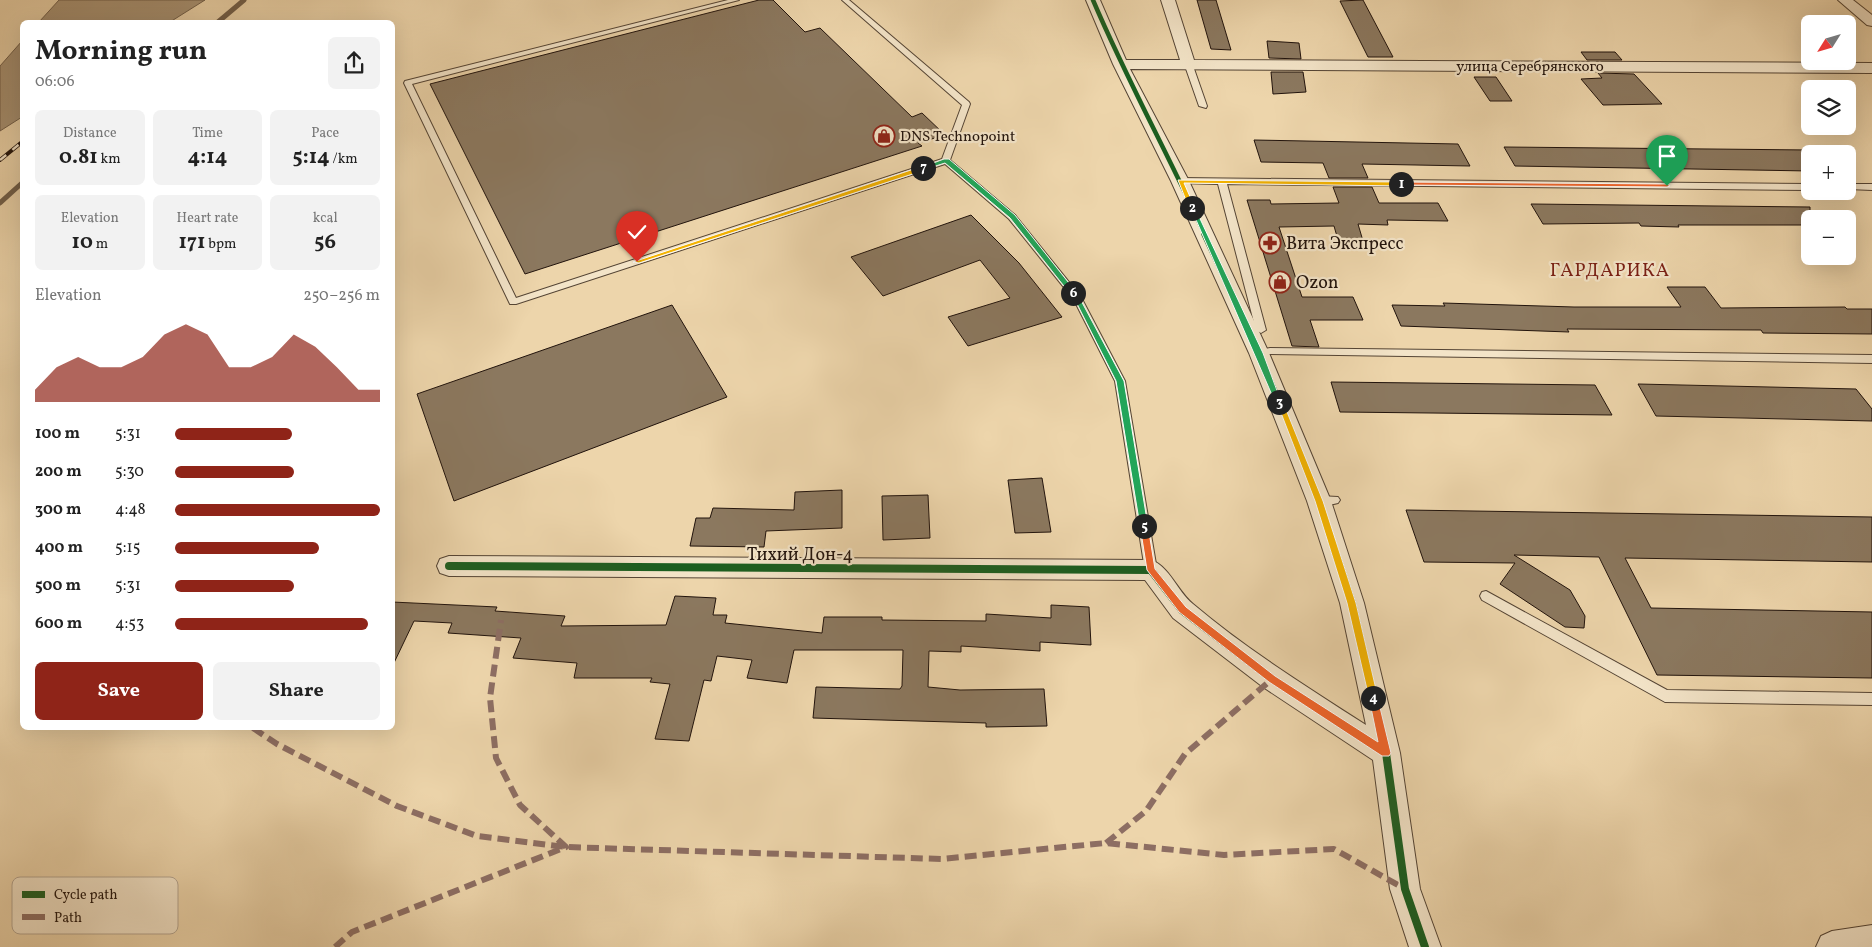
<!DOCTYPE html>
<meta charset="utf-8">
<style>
:root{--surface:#fff;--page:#f2f2f2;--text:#222;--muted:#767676;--accent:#8f2418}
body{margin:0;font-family:Vollkorn,serif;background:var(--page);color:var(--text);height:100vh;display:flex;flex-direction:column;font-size:19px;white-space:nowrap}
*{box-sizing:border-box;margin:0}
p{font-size:16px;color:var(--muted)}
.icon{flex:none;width:28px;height:28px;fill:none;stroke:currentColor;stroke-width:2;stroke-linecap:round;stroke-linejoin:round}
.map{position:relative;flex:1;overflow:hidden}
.side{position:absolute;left:20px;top:20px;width:375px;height:710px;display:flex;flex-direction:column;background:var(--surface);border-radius:8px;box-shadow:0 5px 20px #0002}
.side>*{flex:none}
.needle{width:32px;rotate:233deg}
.tools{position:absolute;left:1801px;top:15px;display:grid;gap:10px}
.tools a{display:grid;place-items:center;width:55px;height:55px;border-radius:8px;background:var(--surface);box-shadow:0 5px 20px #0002;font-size:25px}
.pin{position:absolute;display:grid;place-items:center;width:42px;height:42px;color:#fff;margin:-51px -21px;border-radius:50% 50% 50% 0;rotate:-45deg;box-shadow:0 0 5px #0007}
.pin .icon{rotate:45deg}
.km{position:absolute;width:25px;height:25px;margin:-12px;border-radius:50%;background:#222;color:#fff;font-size:14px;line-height:25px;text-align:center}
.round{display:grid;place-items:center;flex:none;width:52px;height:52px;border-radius:8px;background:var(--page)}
.headline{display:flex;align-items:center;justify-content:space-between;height:85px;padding:0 15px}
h1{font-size:28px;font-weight:700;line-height:38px}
.metrics{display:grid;grid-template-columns:repeat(3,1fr);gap:8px;height:85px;padding:5px 15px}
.metrics div{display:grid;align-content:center;border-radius:8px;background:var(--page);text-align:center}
.metrics b{font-size:21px;font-weight:700}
.metrics small{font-size:14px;font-weight:400}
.metrics p{font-size:14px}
.chart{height:140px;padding:10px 15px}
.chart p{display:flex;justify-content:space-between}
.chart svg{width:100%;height:90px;margin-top:5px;fill:var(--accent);opacity:.7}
.button{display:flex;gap:10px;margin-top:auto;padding:10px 15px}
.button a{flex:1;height:58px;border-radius:8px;background:var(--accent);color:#fff;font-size:20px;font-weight:700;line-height:58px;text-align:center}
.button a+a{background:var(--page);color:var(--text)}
ul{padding:0 15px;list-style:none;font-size:16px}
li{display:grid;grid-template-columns:80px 60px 1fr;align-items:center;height:38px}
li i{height:12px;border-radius:6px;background:var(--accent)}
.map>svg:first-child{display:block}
.water{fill:#a89375;stroke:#72604b}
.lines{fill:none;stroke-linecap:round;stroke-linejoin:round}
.stream{stroke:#72604b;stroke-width:5}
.building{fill:#8b785f;stroke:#21130c}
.lane-casing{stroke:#544434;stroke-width:2}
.street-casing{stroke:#544434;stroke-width:2}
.lane{fill:#f3e4c8;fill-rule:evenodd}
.street{fill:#f3e4c8;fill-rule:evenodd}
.rail-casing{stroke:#21130c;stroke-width:4}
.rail{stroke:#f3e4c8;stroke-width:2.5;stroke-dasharray:8;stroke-linecap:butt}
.quiet{stroke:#8d6e63;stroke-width:6;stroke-dasharray:12 6;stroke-linecap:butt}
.cycleway-far2-casing{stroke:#f3e4c8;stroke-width:7}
.cycleway-far1-casing{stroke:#f3e4c8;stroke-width:9}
.cycleway-casing{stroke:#f3e4c8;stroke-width:11}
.cycleway-far2{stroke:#1b5e20;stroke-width:4.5}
.cycleway-far1{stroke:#1b5e20;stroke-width:5.5}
.cycleway{stroke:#1b5e20;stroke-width:8}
.split-1{fill:#f0652b;stroke:#fff}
.split-2{fill:#f5b400;stroke:#fff}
.split-3{fill:#22a559;stroke:#fff}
.split-4{fill:#f5b400;stroke:#fff}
.split-5{fill:#f0652b;stroke:#fff}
.split-6{fill:#22a559;stroke:#fff}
.split-7{fill:#22a559;stroke:#fff}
.split-8{fill:#f5b400;stroke:#fff}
.labels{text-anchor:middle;stroke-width:4.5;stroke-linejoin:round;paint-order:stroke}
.far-street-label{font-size:15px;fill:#21130c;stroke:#f3e4c8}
.far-poi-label{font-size:15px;fill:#21130c;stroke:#f3e4c8;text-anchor:start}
.poi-label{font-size:18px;fill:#21130c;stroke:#f3e4c8;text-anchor:start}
.street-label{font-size:18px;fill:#21130c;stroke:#f3e4c8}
.neighbourhood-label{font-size:19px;letter-spacing:1px;fill:#7a1f14;stroke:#f3e4c8}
.key{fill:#f3e4c8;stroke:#b4a590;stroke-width:1}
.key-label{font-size:14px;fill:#21130c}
</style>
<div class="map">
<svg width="1872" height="947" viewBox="0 0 1872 947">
<rect width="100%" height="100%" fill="#edd5ab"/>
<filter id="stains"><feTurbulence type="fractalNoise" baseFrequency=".004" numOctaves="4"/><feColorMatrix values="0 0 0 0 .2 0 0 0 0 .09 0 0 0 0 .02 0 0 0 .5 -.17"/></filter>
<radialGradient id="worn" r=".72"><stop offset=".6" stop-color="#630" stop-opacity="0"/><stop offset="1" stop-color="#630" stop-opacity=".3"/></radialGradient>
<path class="water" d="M 59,0 L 205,0 L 170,22 L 39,22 Z
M 22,41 L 22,117 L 0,131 L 0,66 Z"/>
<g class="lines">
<path class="stream" d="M 218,22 L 244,0
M 0,203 L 22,183"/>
</g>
<path class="building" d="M 759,0 L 773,0 L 805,32 L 820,28 L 912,117 L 922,113 L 945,135 L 918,143 L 922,146 L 525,274 L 430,84 Z
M 1197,0 L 1216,0 L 1231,50 L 1211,49 Z
M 1363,0 L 1393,57 L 1368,57 L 1340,1 Z
M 1267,41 L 1299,43 L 1301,59 L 1269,58 Z
M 1581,52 L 1615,52 L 1622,60 L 1587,60 Z
M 1271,72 L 1303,72 L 1306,92 L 1273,94 Z
M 1598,73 L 1634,74 L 1662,104 L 1603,105 L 1581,79 L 1602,78 Z
M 1474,77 L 1496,77 L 1512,101 L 1490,101 Z
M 1254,140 L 1458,144 L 1470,166 L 1362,164 L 1368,178 L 1329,178 L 1323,163 L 1261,162 Z
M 1504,147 L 1810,150 L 1810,171 L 1515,166 Z
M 1333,187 L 1372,187 L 1379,203 L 1438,203 L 1448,221 L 1387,220 L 1388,225 L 1358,224 L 1363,241 L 1338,240 L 1334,226 L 1279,227 L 1302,297 L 1353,297 L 1363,320 L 1310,320 L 1319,347 L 1292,346 L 1247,200 L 1270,200 L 1271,204 L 1339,203 Z
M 1531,204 L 1810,207 L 1810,225 L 1678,225 L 1679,227 L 1641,226 L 1639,223 L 1543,224 Z
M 971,215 L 1019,263 L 1062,317 L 968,346 L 948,317 L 1010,298 L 980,260 L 883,296 L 851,257 Z
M 1667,287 L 1705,287 L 1721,308 L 1845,307 L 1847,309 L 1872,309 L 1872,334 L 1763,333 L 1761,330 L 1567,329 L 1569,332 L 1401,326 L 1392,305 L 1445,306 L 1443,303 L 1574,307 L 1681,307 Z
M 672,305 L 727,397 L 454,501 L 417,394 Z
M 1331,382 L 1595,385 L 1612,415 L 1340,412 Z
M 1638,384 L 1856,389 L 1872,409 L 1872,421 L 1656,416 Z
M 1042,478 L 1051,532 L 1015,533 L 1008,480 Z
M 842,490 L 842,528 L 766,531 L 764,547 L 690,546 L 696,518 L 710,518 L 713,508 L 794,510 L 795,492 Z
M 928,495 L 930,538 L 883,540 L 882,496 Z
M 1406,510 L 1872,517 L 1872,562 L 1625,558 L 1651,608 L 1872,612 L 1872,678 L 1657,675 L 1599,557 L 1514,555 L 1570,590 L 1585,616 L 1584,628 L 1565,627 L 1500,584 L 1515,563 L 1424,562 Z
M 675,596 L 716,598 L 713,615 L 727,615 L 725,623 L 822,633 L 824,617 L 882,617 L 882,620 L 986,621 L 986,614 L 1051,618 L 1051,605 L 1089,607 L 1091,645 L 1040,642 L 1040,651 L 961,646 L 961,652 L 929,651 L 928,687 L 960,690 L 1044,689 L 1047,726 L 986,727 L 986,723 L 813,718 L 816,687 L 900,689 L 902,686 L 903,650 L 794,650 L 787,683 L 747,678 L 752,660 L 717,656 L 711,681 L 704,680 L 689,741 L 655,739 L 670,684 L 650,682 L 652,678 L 574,678 L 577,663 L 513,658 L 521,638 L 448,633 L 452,623 L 414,621 L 392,667 L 392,602 L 497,607 L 495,611 L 565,616 L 561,626 L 666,625 Z"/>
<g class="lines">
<g class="lane-casing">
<path id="lane" d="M 728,0 L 739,0 L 412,84 L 516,298 L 942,159 L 962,105 L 842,0 L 849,0 L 969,102 L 970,104 L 950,160 L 1015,215 L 1081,297 L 1125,381 L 1157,570 L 1155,574 L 1151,575 L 1147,574 L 1145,570 L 1115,381 L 1074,300 L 1009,219 L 945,164 L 516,304 L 510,304 L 404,83 L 405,81 Z
M 1185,61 L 1192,63 L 1207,106 L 1206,108 L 1199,106 L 1184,63 Z
M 1180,178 L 1810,184 L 1810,190 L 1227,184 L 1266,330 L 1261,333 L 1256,330 L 1218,184 L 1177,183 L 1177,179 Z
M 1872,184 L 1872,190 L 1848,189 L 1848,184 Z
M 1270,348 L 1872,355 L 1872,363 L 1270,354 L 1259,357 L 1254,353 L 1255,351 Z
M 1319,496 L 1338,497 L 1340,500 L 1338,503 C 1331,505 1322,506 1315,504 L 1313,501 L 1315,498 Z
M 1486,591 L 1667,690 L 1872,693 L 1872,705 L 1665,702 L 1482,600 L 1480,596 L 1482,592 Z"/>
</g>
<g class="street-casing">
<path id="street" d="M 1086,0 L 1100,0 L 1126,60 L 1180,60 L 1161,0 L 1175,0 L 1194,60 L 1872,63 L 1872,73 L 1130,69 L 1189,181 L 1269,353 L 1331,501 L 1364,603 L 1400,753 L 1420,889 L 1441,947 L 1409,947 L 1390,889 L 1373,760 L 1263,687 L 1173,618 L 1145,580 L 449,576 L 440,573 L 437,566 L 440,559 L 449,556 L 1151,560 C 1170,567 1177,591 1193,604 C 1246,649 1307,687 1366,725 L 1340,603 L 1307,501 L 1249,353 L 1171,181 L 1113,64 Z
M 1838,0 L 1853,0 L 1872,15 L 1872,26 L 1867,25 Z
M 1872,925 L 1872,947 L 1816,947 L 1821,936 L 1832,931 Z"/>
</g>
<use href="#lane" class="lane"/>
<use href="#street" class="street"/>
<g class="rail-casing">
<path id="rail" d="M 0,160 L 22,142"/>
</g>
<use href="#rail" class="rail"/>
<path class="quiet" d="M 253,728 L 277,744 L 397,806 L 477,836 L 566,847 L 941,859 L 1106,843 L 1224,855 L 1334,849 L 1405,889
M 1106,843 L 1146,811 L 1185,754 L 1272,679
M 335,947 L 352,932 L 566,847 L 520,805 L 496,758 L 490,698 L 501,620"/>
<g class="cycleway-far2-casing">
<path id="cycleway-far2" d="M 1093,0 C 1127,80 1169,156 1205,235"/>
</g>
<g class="cycleway-far1-casing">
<path id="cycleway-far1" d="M 1204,234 C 1251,335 1298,437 1333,543"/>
</g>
<g class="cycleway-casing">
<path id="cycleway" d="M 1332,542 L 1352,603 L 1386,753 L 1405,889 L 1425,947
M 449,566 L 1151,570 L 1182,610 L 1272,679 L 1386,753"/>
</g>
<use href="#cycleway-far2" class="cycleway-far2"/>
<use href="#cycleway-far1" class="cycleway-far1"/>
<use href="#cycleway" class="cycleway"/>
</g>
<path class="split-1" d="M 1401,182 L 1667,184 L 1670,186 L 1667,187 L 1399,185 Z"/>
<path class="split-2" d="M 1178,180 L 1401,182 L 1404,184 L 1401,186 L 1184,183 L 1195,208 L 1192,210 L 1189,208 Z"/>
<path class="split-3" d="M 1190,206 L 1195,208 L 1263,353 L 1282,404 L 1275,402 Z"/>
<path class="split-4" d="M 1276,400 L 1283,402 L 1323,501 L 1356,603 L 1378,698 L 1373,703 L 1369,698 L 1347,603 L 1315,501 Z"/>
<path class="split-5" d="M 1144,523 L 1148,526 L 1155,569 L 1186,607 L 1275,676 L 1378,742 L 1369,698 L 1370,695 L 1377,695 L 1391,753 L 1389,756 L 1382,756 L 1269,682 L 1179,612 L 1147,570 L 1140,526 Z"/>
<path class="split-6" d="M 1071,292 L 1077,293 L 1124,381 L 1148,526 L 1144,530 L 1140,526 L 1116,381 Z"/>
<path class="split-7" d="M 944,159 L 949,159 L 1015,215 L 1076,292 L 1076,295 L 1071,295 L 1010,218 L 945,163 L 923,170 L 920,168 Z"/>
<path class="split-8" d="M 923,166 L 925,170 L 639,263 L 633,262 Z"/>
<defs>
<g id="shop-ring" transform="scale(1.125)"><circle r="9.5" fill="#f3e4c8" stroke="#8f2418" stroke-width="1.5"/><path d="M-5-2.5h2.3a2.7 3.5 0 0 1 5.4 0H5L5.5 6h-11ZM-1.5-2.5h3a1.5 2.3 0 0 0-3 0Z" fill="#8f2418"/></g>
<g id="pharmacy-ring" transform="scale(1.125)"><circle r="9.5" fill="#f3e4c8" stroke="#8f2418" stroke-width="1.5"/><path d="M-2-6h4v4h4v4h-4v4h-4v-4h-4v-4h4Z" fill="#8f2418"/></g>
</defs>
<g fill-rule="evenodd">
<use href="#shop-ring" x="884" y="136"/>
<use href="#pharmacy-ring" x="1270" y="243"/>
<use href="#shop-ring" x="1280" y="282"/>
</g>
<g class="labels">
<g class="far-street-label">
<text x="1530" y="71">улица Серебрянского</text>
</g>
<g class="far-poi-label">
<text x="900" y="141">DNS Technopoint</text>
</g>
<g class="poi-label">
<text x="1286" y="249">Вита Экспресс</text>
<text x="1296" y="288">Ozon</text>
</g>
<g class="street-label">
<text x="800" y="560">Тихий Дон-4</text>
</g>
<g class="neighbourhood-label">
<text x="1610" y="276">ГАРДАРИКА</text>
</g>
</g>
<rect x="12" y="877" width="166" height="57" rx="8" class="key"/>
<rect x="22" y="891" width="23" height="7" fill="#1b5e20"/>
<rect x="22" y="914" width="23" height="6" fill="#8d6e63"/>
<g class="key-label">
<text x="54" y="899">Cycle path</text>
<text x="54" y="922">Path</text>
</g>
<rect width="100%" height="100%" filter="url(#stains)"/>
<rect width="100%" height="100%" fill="url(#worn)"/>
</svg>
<div class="tools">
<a><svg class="needle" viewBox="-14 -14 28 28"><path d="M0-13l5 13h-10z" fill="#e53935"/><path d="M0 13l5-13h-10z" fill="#767676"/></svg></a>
<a><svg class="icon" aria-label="layers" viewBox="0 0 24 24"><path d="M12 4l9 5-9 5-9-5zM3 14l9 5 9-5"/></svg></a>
<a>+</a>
<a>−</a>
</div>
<div class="pin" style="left:1667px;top:186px;background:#1e9e55"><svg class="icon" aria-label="arrive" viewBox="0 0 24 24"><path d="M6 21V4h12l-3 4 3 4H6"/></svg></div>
<div class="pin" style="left:637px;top:262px;background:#d93025"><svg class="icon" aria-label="check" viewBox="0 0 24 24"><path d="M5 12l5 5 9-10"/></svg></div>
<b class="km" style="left:1401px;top:184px">1</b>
<b class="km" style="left:1192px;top:208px">2</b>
<b class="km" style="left:1279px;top:402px">3</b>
<b class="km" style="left:1373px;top:698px">4</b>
<b class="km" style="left:1144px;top:526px">5</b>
<b class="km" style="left:1073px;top:293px">6</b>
<b class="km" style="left:923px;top:168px">7</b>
<section class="side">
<div class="headline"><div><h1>Morning run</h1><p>06:06</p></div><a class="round"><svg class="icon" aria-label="share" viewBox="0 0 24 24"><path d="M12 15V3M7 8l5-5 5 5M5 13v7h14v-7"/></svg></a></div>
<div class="metrics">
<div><p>Distance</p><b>0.81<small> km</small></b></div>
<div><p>Time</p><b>4:14</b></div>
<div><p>Pace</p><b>5:14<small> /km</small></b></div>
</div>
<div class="metrics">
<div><p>Elevation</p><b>10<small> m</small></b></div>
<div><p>Heart rate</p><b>171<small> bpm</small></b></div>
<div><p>kcal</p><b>56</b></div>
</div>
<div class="chart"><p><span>Elevation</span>250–256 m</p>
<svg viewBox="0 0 160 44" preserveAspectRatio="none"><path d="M0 44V38L10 27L20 22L30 27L40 27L50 22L60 11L70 6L80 11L90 27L100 27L110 22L120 11L130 17L140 27L150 38L160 38V44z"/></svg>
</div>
<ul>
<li><b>100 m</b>5:31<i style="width:57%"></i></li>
<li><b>200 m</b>5:30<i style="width:58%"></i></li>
<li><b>300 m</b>4:48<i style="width:100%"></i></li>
<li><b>400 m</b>5:15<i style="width:70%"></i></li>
<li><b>500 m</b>5:31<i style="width:58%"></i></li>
<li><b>600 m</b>4:53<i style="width:94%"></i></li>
</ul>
<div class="button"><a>Save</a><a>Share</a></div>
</section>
</div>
